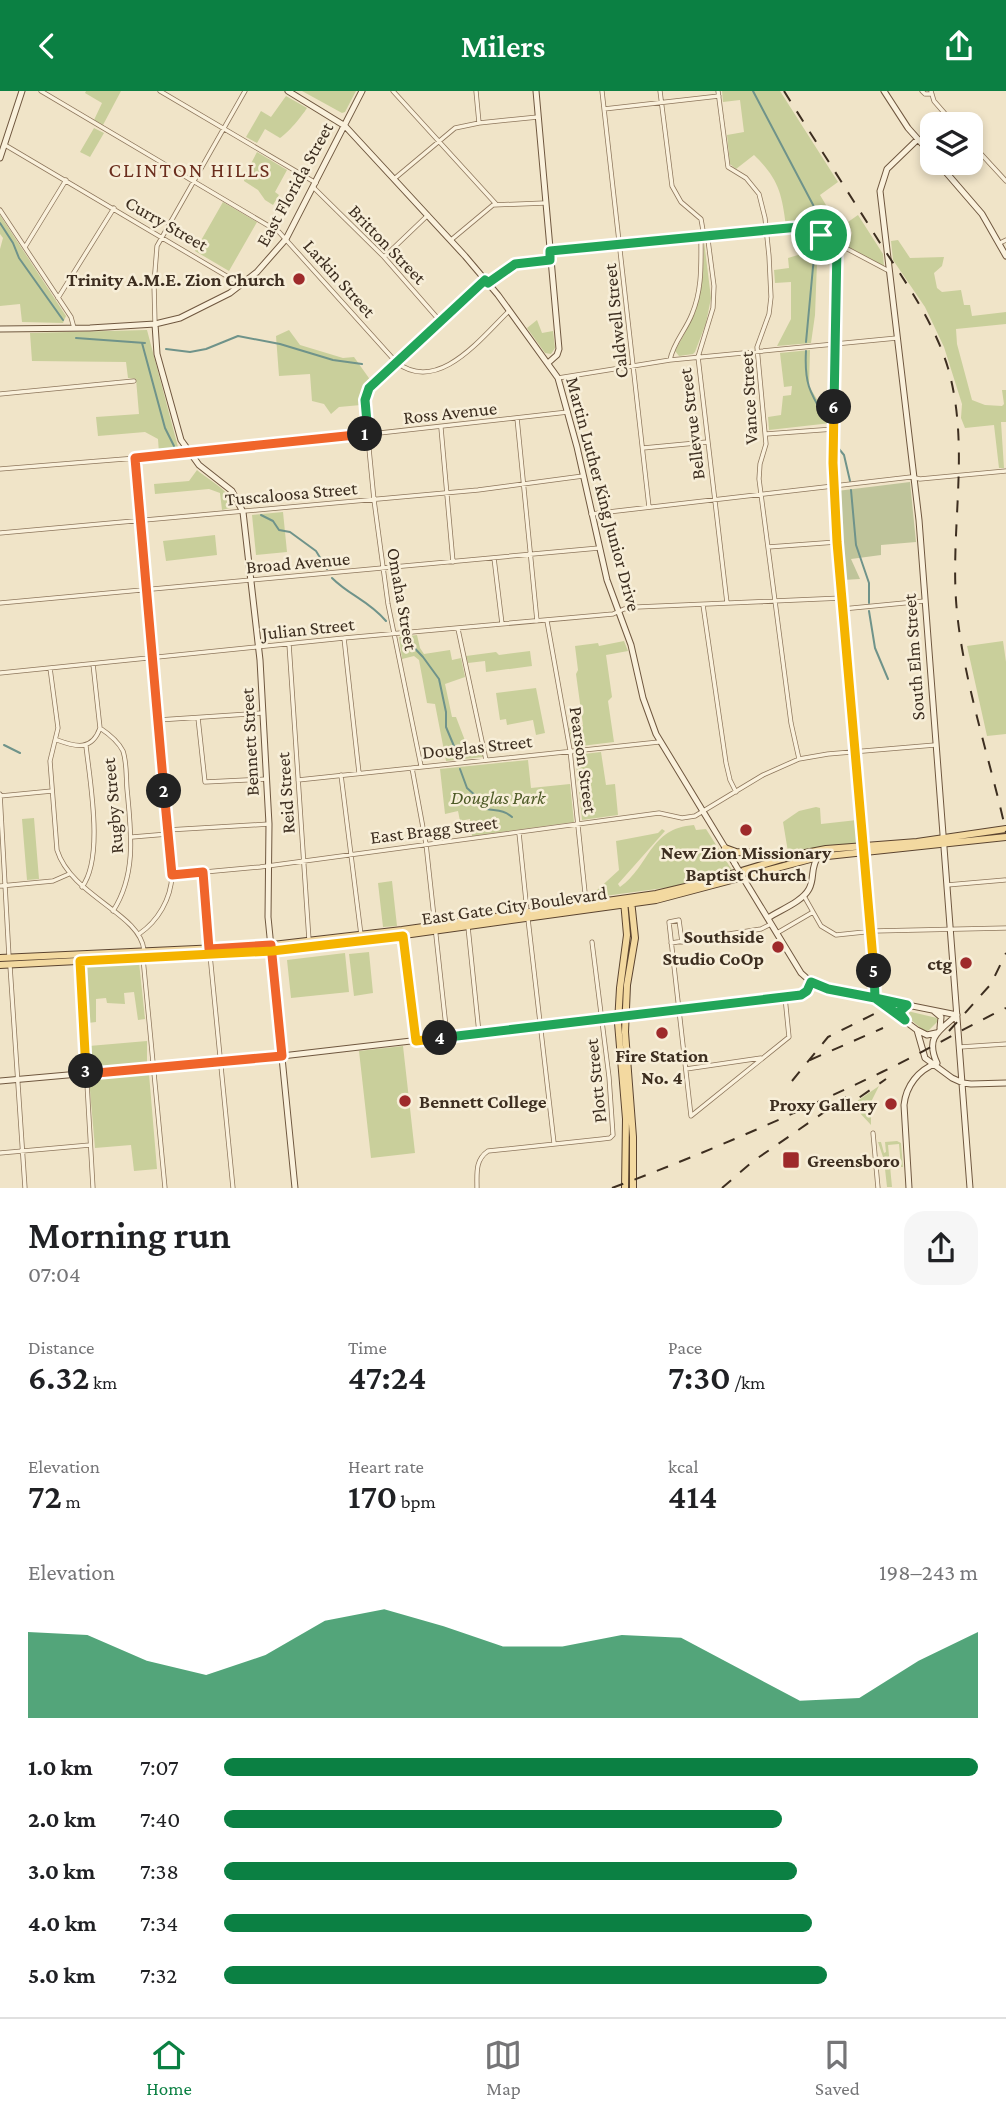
<!DOCTYPE html>
<meta charset="utf-8">
<style>
:root{--surface:#fff;--page:#f6f6f6;--text:#202124;--muted:#757577;--line:#e0e0e0;--accent:#0b8043}
body{margin:0;font-family:"Crimson Pro",serif;background:var(--page);color:var(--text);height:100vh;display:flex;flex-direction:column;font-size:26px;white-space:nowrap}
*{box-sizing:border-box;margin:0}
p{font-size:23px;color:var(--muted)}
.icon{flex:none;width:38px;height:38px;fill:none;stroke:currentColor;stroke-width:2;stroke-linecap:round;stroke-linejoin:round}
.map{position:relative;height:1097px;overflow:hidden}
.details{display:flex;flex-direction:column;background:var(--surface);flex:1}
.details>*{flex:none}
.controls{position:absolute;left:920px;top:21px;display:grid;gap:14px}
.controls a{display:grid;place-items:center;width:63px;height:63px;border-radius:14px;background:var(--surface);box-shadow:0 4px 10px #0003;font-size:35px}
.pin{position:absolute;display:grid;place-items:center;width:60px;height:60px;color:#fff;margin:-30px;border:4px solid #fff;border-radius:50%;box-shadow:0 2px 7px #0007}
.km{position:absolute;width:35px;height:35px;margin:-18px;border-radius:50%;background:#222;color:#fff;font-size:19px;line-height:35px;text-align:center}
.round{display:grid;place-items:center;flex:none;width:74px;height:74px;border-radius:21px;background:var(--page)}
.overview{display:flex;align-items:center;justify-content:space-between;height:119px;padding:0 28px}
h1{font-size:38px;font-weight:600;line-height:52px}
.figures{display:grid;grid-template-columns:repeat(3,1fr);gap:10px;height:119px;padding:7px 28px}
.figures div{display:grid;align-content:center}
.figures b{font-size:35px;font-weight:600}
.figures small{font-size:19px;font-weight:400}
.figures p{font-size:19px}
.chart{height:196px;padding:14px 28px}
.chart p{display:flex;justify-content:space-between}
.chart svg{width:100%;height:126px;margin-top:7px;fill:var(--accent);opacity:.7}
ul{padding:0 28px;list-style:none;font-size:23px}
li{display:grid;grid-template-columns:112px 84px 1fr;align-items:center;height:52px}
li i{height:18px;border-radius:9px;background:var(--accent)}
header{display:flex;justify-content:space-between;align-items:center;height:91px;padding:0 28px;background:var(--accent);color:#fff;font-size:32px;font-weight:600}
.tabs{display:flex;justify-content:space-around;align-items:center;height:98px;border-top:2px solid var(--line);background:var(--surface);font-size:19px;color:var(--muted)}
.tabs a{display:grid;justify-items:center;gap:4px}
.tabs .selected{color:var(--accent)}
.map>svg:first-child{display:block}
.green{fill:#c9cf9b}
.cemetery{fill:#bfc49a}
.lines{fill:none;stroke-linecap:round;stroke-linejoin:round}
.stream{stroke:#6f938a;stroke-width:2}
.street-casing{stroke:#8d765c;stroke-width:5}
.secondary-casing{stroke:#6f573f;stroke-width:7}
.primary-casing{stroke:#5b4430;stroke-width:8}
.street{stroke:#faf1dc;stroke-width:3.5}
.secondary{stroke:#faf1dc;stroke-width:5}
.primary{stroke:#f3d9a0;stroke-width:6}
.rail{stroke:#3d2e20;stroke-width:2;stroke-dasharray:12 12;stroke-linecap:butt}
.secondary-bridge-casing{stroke:#6f573f;stroke-width:7;stroke-linecap:butt}
.secondary-bridge{stroke:#faf1dc;stroke-width:5}
.split-1-casing{stroke:#fff;stroke-width:14}
.split-2-casing{stroke:#fff;stroke-width:14}
.split-3-casing{stroke:#fff;stroke-width:14}
.split-4-casing{stroke:#fff;stroke-width:14}
.split-5-casing{stroke:#fff;stroke-width:14}
.split-6-casing{stroke:#fff;stroke-width:14}
.split-7-casing{stroke:#fff;stroke-width:14}
.split-1{stroke:#22a559;stroke-width:9}
.split-2{stroke:#f0652b;stroke-width:9}
.split-3{stroke:#f0652b;stroke-width:9}
.split-4{stroke:#f5b400;stroke-width:9}
.split-5{stroke:#22a559;stroke-width:9}
.split-6{stroke:#f5b400;stroke-width:9}
.split-7{stroke:#22a559;stroke-width:9}
.poi-dot{fill:#9e2a2b;stroke:#f7eed8;stroke-width:2.5}
.labels{text-anchor:middle;stroke-width:5;stroke-linejoin:round;paint-order:stroke}
.street-label{font-size:19px;fill:#3d2e20;stroke:#f7eed8}
.poi-label{font-size:19px;font-weight:bold;fill:#3d2e20;stroke:#f7eed8;text-anchor:end}
.park-label{font-size:19px;font-style:italic;fill:#4d5a26;stroke:#f7eed8}
.neighbourhood-label{font-size:21px;letter-spacing:2px;fill:#6b2e1e;stroke:#f7eed8}
</style>
<header><svg class="icon" aria-label="back" viewBox="0 0 24 24"><path d="M15 5l-7 7 7 7"/></svg>Milers<svg class="icon" aria-label="share" viewBox="0 0 24 24"><path d="M12 15V3M7 8l5-5 5 5M5 13v7h14v-7"/></svg></header>
<div class="map">
<svg width="1006" height="1097" viewBox="0 0 1006 1097">
<rect width="100%" height="100%" fill="#f0e4c8"/>
<path class="green" d="M 86,0 L 121,0 L 103,34 L 94,29 L 102,12 L 85,2 Z
M 302,0 L 356,0 L 345,21 L 342,22 Z
M 722,0 L 780,0 L 838,91 L 820,104 L 842,141 L 842,147 L 839,151 L 804,132 L 786,135 C 782,102 778,87 754,64 L 736,78 L 730,73 L 727,44 L 744,41 L 740,9 L 723,11 Z
M 286,5 L 307,17 C 302,25 288,42 280,47 L 265,38 L 257,52 L 246,46 L 261,20 L 271,26 Z
M 94,37 L 104,42 L 90,66 L 80,61 Z
M 257,61 L 287,79 L 275,101 L 279,104 L 273,114 L 265,109 L 258,99 L 244,90 L 244,86 Z
M 223,111 L 257,131 L 229,180 L 195,160 Z
M 0,124 L 66,225 L 63,232 L 22,231 L 20,213 L 0,215 L 0,158 L 3,147 L 0,143 Z
M 858,124 L 883,163 L 884,176 L 848,156 L 852,142 L 848,131 Z
M 806,141 L 832,155 L 832,170 L 817,171 L 815,224 L 811,252 L 777,255 L 791,228 L 791,191 L 775,192 L 774,179 L 789,177 L 788,167 L 808,161 Z
M 898,149 L 910,167 L 944,166 L 942,175 L 934,182 L 937,197 L 942,201 L 961,199 L 964,214 L 970,214 L 972,225 L 1006,221 L 1006,233 L 956,238 L 957,253 L 972,309 L 985,314 L 1002,315 L 1004,313 L 1002,299 L 1006,299 L 1006,331 L 1001,331 L 1004,377 L 999,377 L 994,334 L 965,337 L 961,327 L 962,313 L 944,256 L 925,216 L 893,169 L 891,150 Z
M 704,150 L 711,207 L 706,232 L 695,261 L 693,263 L 679,265 L 675,260 C 701,215 703,201 704,150 Z
M 537,229 L 542,242 L 553,240 L 555,257 L 551,263 L 545,262 L 527,237 Z
M 147,239 L 178,356 L 174,361 L 159,362 L 158,348 L 145,341 L 98,345 L 96,326 L 139,323 L 136,288 L 128,287 L 126,271 L 32,270 L 30,242 Z
M 289,239 L 300,254 L 343,267 L 354,266 L 371,290 L 363,298 L 361,314 L 339,316 L 331,323 L 324,313 L 312,310 L 310,283 L 279,285 L 276,245 Z
M 810,259 L 809,295 L 824,320 L 831,320 L 831,332 L 769,339 L 768,326 L 781,324 L 783,305 L 791,304 L 792,295 L 784,296 L 780,262 Z
M 197,379 C 211,391 229,398 234,416 L 222,419 L 220,402 L 209,398 L 155,403 L 154,393 L 189,390 Z
M 283,421 L 287,461 L 256,464 L 252,424 Z
M 215,444 L 217,464 L 166,470 L 163,450 Z
M 417,544 L 420,557 L 424,563 L 450,559 L 452,569 L 461,567 L 465,586 L 445,593 L 452,626 L 456,626 L 469,660 L 481,659 L 483,666 L 446,670 L 435,613 L 427,612 L 419,569 L 414,565 L 402,568 L 399,546 Z
M 624,550 L 628,560 L 606,564 L 612,606 L 608,610 L 614,651 L 573,656 L 569,637 L 583,634 L 576,583 L 578,579 L 575,555 L 598,552 L 599,555 Z
M 1003,550 L 1006,571 L 1006,643 L 987,645 L 967,555 Z
M 530,560 L 532,575 L 486,581 L 485,570 L 468,572 L 466,565 L 496,561 L 499,564 Z
M 536,597 L 545,642 L 536,644 L 533,629 L 507,634 L 506,628 L 500,629 L 496,602 Z
M 601,661 L 606,694 L 615,693 L 618,724 L 582,729 L 575,664 Z
M 528,669 L 531,697 L 570,693 L 574,731 L 472,745 L 470,728 L 460,730 L 458,720 L 445,723 L 440,678 Z
M 816,716 L 820,717 L 821,733 L 857,729 L 858,752 L 788,761 L 783,731 L 799,720 Z
M 34,727 L 39,788 L 27,789 L 22,728 Z
M 694,734 L 696,739 L 706,738 L 732,779 L 671,796 L 590,807 L 589,802 L 595,801 L 619,779 L 616,750 L 658,742 L 662,738 L 665,740 L 618,793 L 620,796 C 650,775 649,737 694,734 Z
M 392,790 L 397,835 L 383,836 L 378,792 Z
M 369,861 L 373,902 L 354,905 L 349,863 Z
M 345,862 L 349,901 L 291,907 L 287,869 Z
M 139,871 L 145,928 L 138,929 L 134,901 L 124,902 L 125,913 L 107,912 L 106,907 L 96,908 L 96,931 L 88,932 L 85,874 Z
M 903,919 L 937,927 L 938,930 L 928,940 L 924,940 L 903,922 Z
M 147,950 L 147,973 L 90,977 L 89,955 Z
M 403,955 L 415,1062 L 371,1067 L 359,960 Z
M 149,983 L 157,1078 L 134,1080 L 131,1054 L 95,1057 L 89,988 Z
M 879,995 L 871,1011 L 871,1034 L 859,1021 L 844,1019 Z
M 897,1050 L 901,1052 L 903,1076 L 901,1076 L 899,1053 L 888,1054 L 892,1096 L 887,1096 L 884,1069 L 878,1051 L 881,1051 L 884,1062 L 886,1061 L 885,1051 Z"/>
<path class="cemetery" d="M 910,391 L 916,451 L 881,454 L 881,464 L 851,468 L 860,488 L 843,489 L 837,400 Z"/>
<g class="lines">
<path class="stream" d="M 753,0 L 820,127 L 820,138
M 0,132 L 13,152 L 19,167 L 63,229
M 76,247 L 145,252
M 806,251 L 813,176 L 818,148
M 142,252 L 165,337 L 174,355
M 166,258 L 190,261 L 206,258 L 238,245 L 280,253 L 333,269 L 362,273
M 806,260 C 804,295 811,303 828,332
M 839,358 L 844,364 L 850,390
M 851,399 L 856,454 L 869,492 L 869,512
M 261,424 L 273,430 L 279,439 L 290,441 L 316,460 L 327,478
M 332,487 C 350,505 368,509 386,530
M 869,520 L 875,557 L 888,588
M 404,546 L 423,566 L 439,588 L 446,621 L 446,636 L 459,667
M 4,654 L 20,662
M 460,678 L 467,697 L 477,706 L 480,716 C 492,721 502,717 512,726"/>
<g class="street-casing">
<path id="street" d="M 41,0 L 279,141 L 396,271 C 438,304 481,247 509,220
M 160,0 L 316,92
M 393,0 L 496,113
M 476,0 L 479,32
M 602,0 L 649,416
M 660,0 L 672,95 L 681,111 L 701,128 L 704,145 L 708,149 L 714,195 L 713,217 L 698,266 L 727,512
M 718,0 L 728,76 L 746,87 L 759,103 L 765,127 L 769,165 L 771,206 L 769,223 L 757,256 L 766,353 L 760,373 L 759,388 L 791,632 L 799,668
M 922,0 L 925,3 L 932,3
M 931,0 L 934,10 L 954,33
M 604,18 L 719,5
M 971,52 L 1006,90
M 5,54 L 240,193
M 394,88 L 455,37 L 479,32 L 538,26
M 313,96 L 384,166 L 440,230
M 0,119 L 71,226 L 74,237
M 451,149 L 493,114 L 545,112
M 1000,152 L 1006,149
M 837,154 L 833,372 L 835,420 L 875,907
M 25,156 L 66,89
M 550,160 L 806,136 L 889,180
M 384,166 L 428,124
M 489,192 L 515,173 L 550,169
M 58,207 L 114,117
M 155,233 L 154,193 L 157,155 L 245,0
M 670,269 C 673,252 686,239 692,223 C 702,199 701,175 701,150 L 704,145
M 558,287 L 670,269 L 897,247
M 0,303 L 134,290
M 517,327 L 537,530
M 441,337 L 453,471
M 766,343 L 834,338
M 643,357 L 707,351
M 135,367 L 172,784 C 171,808 158,830 139,843
M 0,378 L 199,362 L 568,321
M 591,423 L 911,386 L 920,388 L 1006,380
M 0,442 L 478,399 L 583,385
M 768,456 L 837,451
M 494,467 L 502,533
M 0,512 L 599,457
M 703,514 L 726,672 L 730,689 L 736,701
M 842,518 L 925,510
M 547,530 L 570,659 L 586,811
M 458,538 L 486,669
M 344,547 L 359,682
M 289,553 L 309,849
M 93,573 L 100,637 C 109,643 118,650 123,660 C 127,672 126,686 127,698 C 131,740 137,783 113,820
M 50,577 L 58,637 L 50,670 L 57,759 C 72,806 140,822 144,859
M 0,582 L 344,547 L 613,523 L 624,518 L 637,516 L 842,507
M 198,627 L 205,691 L 267,688
M 158,629 L 263,622
M 57,649 C 76,656 92,660 100,637
M 421,675 L 388,513 L 374,409 L 366,327 L 366,302 L 375,290 L 485,189
M 412,677 L 426,753 L 447,945
M 341,684 L 361,844
M 298,689 L 659,651
M 0,703 L 9,866
M 0,705 L 52,700
M 167,739 L 269,733
M 519,742 L 527,820
M 132,746 L 168,743
M 203,781 L 209,856
M 172,784 L 260,776 L 659,722 L 682,727 L 695,725 L 763,684 L 799,668 L 828,663 L 935,654
M 947,794 L 1005,789
M 0,795 L 53,790 L 69,783
M 82,796 C 104,767 90,691 86,655
M 804,805 L 821,835 L 836,844 L 874,840 L 1006,837
M 528,828 L 554,1052
M 468,836 L 479,942
M 777,842 L 813,821
M 403,844 L 416,949
M 682,851 L 679,829 L 669,831 L 691,1025 L 789,946 L 785,906
M 671,852 L 761,838 L 771,833
M 210,864 L 233,1097
M 143,867 L 165,1097
M 80,871 L 93,1097
M 10,875 L 25,1097
M 960,956 L 1006,953
M 686,978 L 761,967
M 873,1042 L 878,1097
M 0,1062 L 90,1054
M 477,1097 C 477,1082 475,1069 488,1060 L 602,1048 L 610,1047 L 613,1044 L 609,986 L 592,851"/>
</g>
<g class="secondary-casing">
<path id="secondary" d="M 288,0 L 345,35 L 465,165 L 498,204 L 558,287 L 577,356 L 607,489 L 631,554 L 643,607 L 656,643 L 735,773
M 536,0 L 559,258 L 557,264 L 548,272
M 884,0 L 908,37 L 933,65
M 918,48 L 887,78 L 880,100 L 919,429 L 970,1097
M 0,67 L 22,0
M 938,72 L 982,123 L 1006,165
M 155,233 L 157,263 L 181,349 L 199,374 L 232,400 L 243,421 L 260,569 L 269,733 L 268,826 L 295,1097
M 0,238 L 90,237 L 155,233 L 180,227 L 230,202 L 257,181 L 286,148 L 362,0
M 745,790 L 801,882 L 811,891 L 828,898 L 957,924
M 768,827 C 780,819 802,811 809,798 C 815,787 810,777 818,766
M 877,909 L 917,939 L 925,967 L 952,987 L 963,992 L 971,993 L 1006,992
M 934,920 L 941,926 L 940,937
M 636,924 L 801,904 L 807,900 L 811,891
M 917,939 L 927,944 L 936,942
M 937,972 C 925,946 939,940 957,924
M 0,990 L 282,965 L 608,927
M 909,1097 L 904,1014 C 906,995 918,979 937,972"/>
</g>
<g class="primary-casing">
<path id="primary" d="M 725,757 L 736,761 L 789,764
M 631,809 L 635,847 L 627,894 L 625,941 L 633,1046 L 633,1097
M 624,810 L 627,844 L 620,897 L 618,932 L 626,1028 L 625,1097
M 0,867 L 264,855 L 402,839 L 656,803 L 698,793 L 795,764 L 826,758 L 917,751 L 1006,738
M 0,874 L 272,860 L 361,850 L 656,809 L 818,766 L 1006,746"/>
</g>
<use href="#street" class="street"/>
<use href="#secondary" class="secondary"/>
<use href="#primary" class="primary"/>
<path class="rail" d="M 784,0 C 816,51 848,101 880,152 C 906,192 934,231 948,277 C 970,354 951,431 956,509 C 961,584 990,667 1006,741
M 949,940 L 991,893 L 1006,862
M 810,969 L 883,937
M 792,990 L 828,946 L 874,923
M 840,1020 L 886,988
M 612,1097 C 704,1063 794,1023 882,981 C 924,961 964,937 1006,917
M 722,1097 L 752,1071 L 846,1006"/>
<g class="secondary-bridge-casing">
<path id="secondary-bridge" d="M 735,773 L 745,790
M 608,927 L 636,924"/>
</g>
<use href="#secondary-bridge" class="secondary-bridge"/>
</g>
<g class="lines">
<g class="split-1-casing">
<path id="split-1" d="M 365,343 L 368,343 L 365,309 L 369,297 L 485,189 L 488,192 L 515,173 L 550,169 L 550,160 L 799,136 L 806,136 L 821,144"/>
</g>
<g class="split-2-casing">
<path id="split-2" d="M 164,700 L 135,367 L 365,343"/>
</g>
<g class="split-3-casing">
<path id="split-3" d="M 86,980 L 86,983 L 282,965 L 271,854 L 209,858 L 203,781 L 172,784 L 164,700"/>
</g>
<g class="split-4-casing">
<path id="split-4" d="M 86,980 L 80,870 L 272,860 L 403,845 L 416,950 L 440,947"/>
</g>
<g class="split-5-casing">
<path id="split-5" d="M 440,947 L 801,904 L 807,900 L 811,891 L 828,898 L 875,907 L 905,929 L 899,921 L 907,914 L 875,907 L 874,880"/>
</g>
<g class="split-6-casing">
<path id="split-6" d="M 834,316 L 833,372 L 837,451 L 874,880"/>
</g>
<g class="split-7-casing">
<path id="split-7" d="M 821,144 L 837,154 L 834,316"/>
</g>
<use href="#split-1" class="split-1"/>
<use href="#split-2" class="split-2"/>
<use href="#split-3" class="split-3"/>
<use href="#split-4" class="split-4"/>
<use href="#split-5" class="split-5"/>
<use href="#split-6" class="split-6"/>
<use href="#split-7" class="split-7"/>
</g>
<g class="poi-dot">
<circle cx="299" cy="188" r="7"/>
<circle cx="746" cy="739" r="7"/>
<circle cx="778" cy="856" r="7"/>
<circle cx="966" cy="872" r="7"/>
<circle cx="662" cy="942" r="7"/>
<circle cx="405" cy="1010" r="7"/>
<circle cx="891" cy="1013" r="7"/>
<rect x="782" y="1060" width="18" height="18" rx="3.5"/>
</g>
<g class="labels">
<g class="street-label">
<text transform="translate(294 93) rotate(-61)" y="7">East Florida Street</text>
<text transform="translate(167 132) rotate(30)" y="7">Curry Street</text>
<text transform="translate(388 153) rotate(46)" y="7">Britton Street</text>
<text transform="translate(340 187) rotate(48)" y="7">Larkin Street</text>
<text transform="translate(615 230) rotate(-96)" y="7">Caldwell Street</text>
<text transform="translate(748 307) rotate(-93)" y="7">Vance Street</text>
<text transform="translate(450 321) rotate(-6)" y="7">Ross Avenue</text>
<text transform="translate(691 333) rotate(-97)" y="7">Bellevue Street</text>
<text transform="translate(291 402) rotate(-5)" y="7">Tuscaloosa Street</text>
<text transform="translate(604 403) rotate(75)" y="7">Martin Luther King Junior Drive</text>
<text transform="translate(298 471) rotate(-5)" y="7">Broad Avenue</text>
<text transform="translate(403 508) rotate(80)" y="7">Omaha Street</text>
<text transform="translate(308 537) rotate(-6)" y="7">Julian Street</text>
<text transform="translate(913 566) rotate(-94)" y="7">South Elm Street</text>
<text transform="translate(249 651) rotate(-93)" y="7">Bennett Street</text>
<text transform="translate(477 655) rotate(-6)" y="7">Douglas Street</text>
<text transform="translate(584 669) rotate(82)" y="7">Pearson Street</text>
<text transform="translate(285 702) rotate(-94)" y="7">Reid Street</text>
<text transform="translate(112 715) rotate(-95)" y="7">Rugby Street</text>
<text transform="translate(434 738) rotate(-7)" y="7">East Bragg Street</text>
<text transform="translate(514 814) rotate(-8)" y="7">East Gate City Boulevard</text>
<text transform="translate(595 990) rotate(-96)" y="7">Plott Street</text>
</g>
<g class="poi-label">
<text x="285" y="195">Trinity A.M.E. Zion Church</text>
<text x="746" y="768" text-anchor="middle">New Zion Missionary<tspan x="746" dy="22">Baptist Church</tspan></text>
<text x="764" y="852">Southside<tspan x="764" dy="22">Studio CoOp</tspan></text>
<text x="952" y="879">ctg</text>
<text x="662" y="971" text-anchor="middle">Fire Station<tspan x="662" dy="22">No. 4</tspan></text>
<text x="419" y="1017" text-anchor="start">Bennett College</text>
<text x="877" y="1020">Proxy Gallery</text>
<text x="807" y="1076" text-anchor="start">Greensboro</text>
</g>
<g class="park-label">
<text x="498" y="713">Douglas Park</text>
</g>
<g class="neighbourhood-label">
<text x="190" y="86">CLINTON HILLS</text>
</g>
</g>
</svg>
<div class="controls">
<a><svg class="icon" aria-label="layers" viewBox="0 0 24 24"><path d="M12 4l9 5-9 5-9-5zM3 14l9 5 9-5"/></svg></a>
</div>
<div class="pin" style="left:821px;top:144px;background:#1e9e55"><svg class="icon" aria-label="arrive" viewBox="0 0 24 24"><path d="M6 21V4h12l-3 4 3 4H6"/></svg></div>
<b class="km" style="left:365px;top:343px">1</b>
<b class="km" style="left:164px;top:700px">2</b>
<b class="km" style="left:86px;top:980px">3</b>
<b class="km" style="left:440px;top:947px">4</b>
<b class="km" style="left:874px;top:880px">5</b>
<b class="km" style="left:834px;top:316px">6</b>
</div>
<section class="details">
<div class="overview"><div><h1>Morning run</h1><p>07:04</p></div><a class="round"><svg class="icon" aria-label="share" viewBox="0 0 24 24"><path d="M12 15V3M7 8l5-5 5 5M5 13v7h14v-7"/></svg></a></div>
<div class="figures">
<div><p>Distance</p><b>6.32<small> km</small></b></div>
<div><p>Time</p><b>47:24</b></div>
<div><p>Pace</p><b>7:30<small> /km</small></b></div>
</div>
<div class="figures">
<div><p>Elevation</p><b>72<small> m</small></b></div>
<div><p>Heart rate</p><b>170<small> bpm</small></b></div>
<div><p>kcal</p><b>414</b></div>
</div>
<div class="chart"><p><span>Elevation</span>198–243 m</p>
<svg viewBox="0 0 160 44" preserveAspectRatio="none"><path d="M0 44V14L10 15L20 24L30 29L40 22L50 10L60 6L70 12L80 19L90 19L100 15L110 16L120 27L130 38L140 37L150 24L160 14V44z"/></svg>
</div>
<ul>
<li><b>1.0 km</b>7:07<i style="width:100%"></i></li>
<li><b>2.0 km</b>7:40<i style="width:74%"></i></li>
<li><b>3.0 km</b>7:38<i style="width:76%"></i></li>
<li><b>4.0 km</b>7:34<i style="width:78%"></i></li>
<li><b>5.0 km</b>7:32<i style="width:80%"></i></li>
</ul>
</section>
<nav class="tabs">
<a class="selected"><svg class="icon" aria-label="home" viewBox="0 0 24 24"><path d="M3 11l9-7 9 7M6 9v11h12V9"/></svg>Home</a>
<a><svg class="icon" aria-label="map" viewBox="0 0 24 24"><path d="M3 6l6-2 6 2 6-2v14l-6 2-6-2-6 2zM9 4v14M15 6v14"/></svg>Map</a>
<a><svg class="icon" aria-label="saved" viewBox="0 0 24 24"><path d="M7 4h10v16l-5-4-5 4z"/></svg>Saved</a>
</nav>
